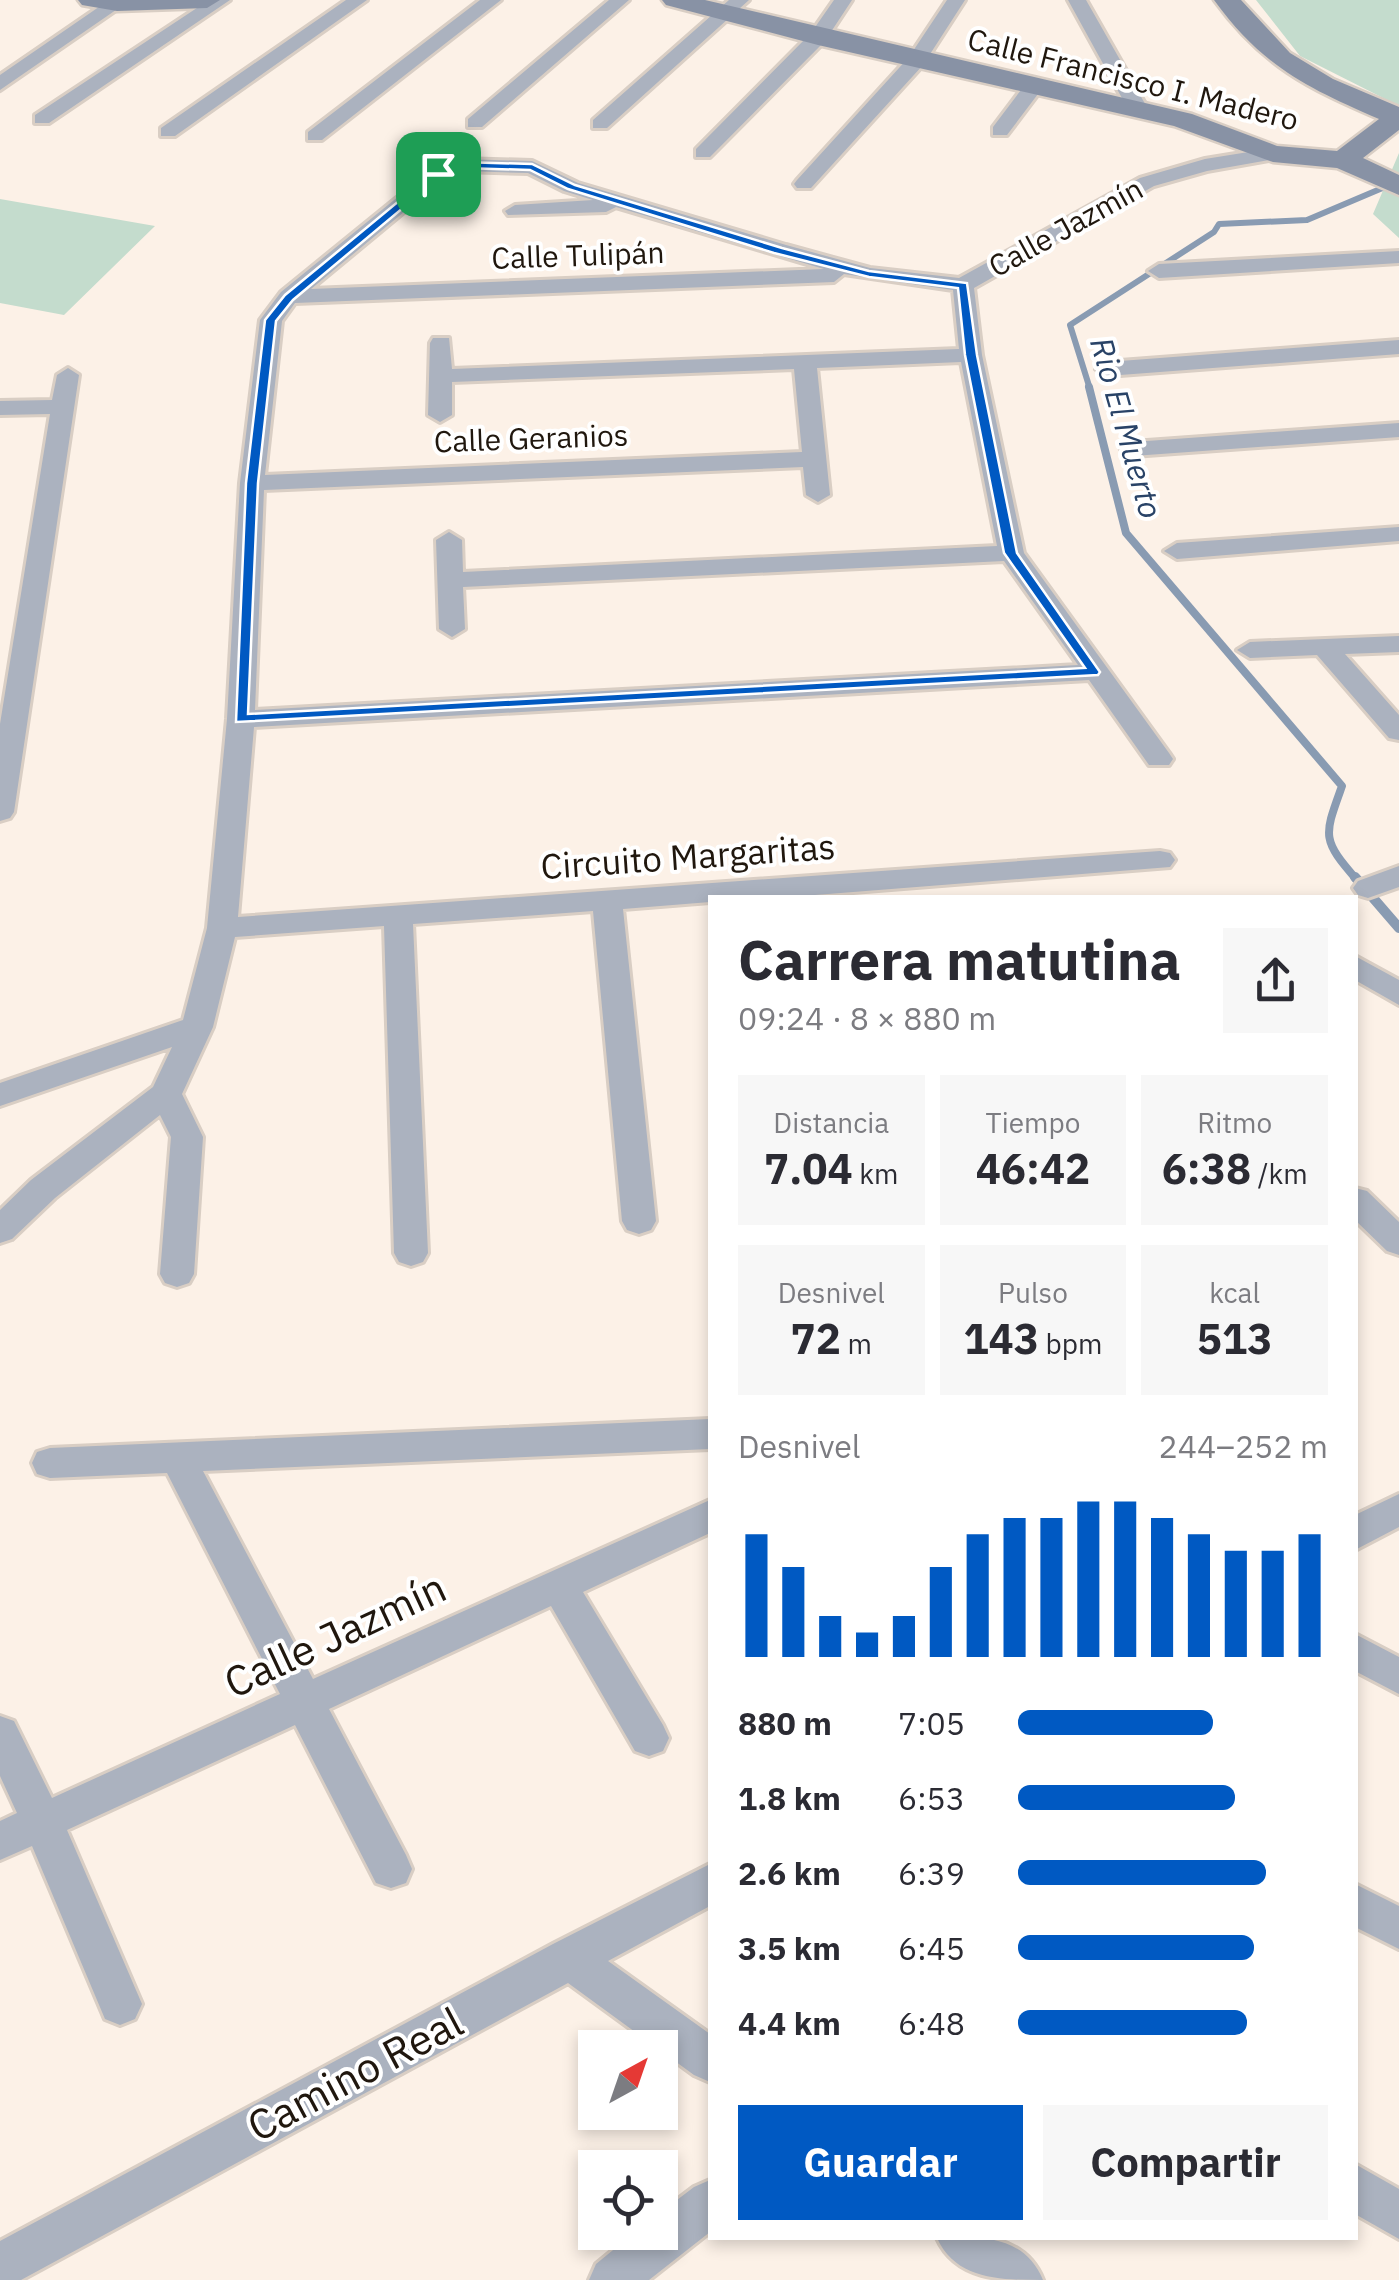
<!DOCTYPE html>
<html lang="es">
<meta charset="utf-8">
<style>
:root{--surface:#fff;--page:#f7f7f7;--text:#2b2b33;--muted:#7c7c81;--accent:#0059c2}
body{margin:0;font-family:"IBM Plex Sans",sans-serif;background:var(--page);color:var(--text);height:100vh;display:flex;flex-direction:column;font-size:38px;white-space:nowrap}
*{box-sizing:border-box;margin:0}
p{font-size:32px;color:var(--muted)}
.icon{flex:none;width:55px;height:55px;fill:none;stroke:currentColor;stroke-width:2;stroke-linecap:round;stroke-linejoin:round}
.map{position:relative;flex:1;overflow:hidden}
.sheet{position:absolute;left:708px;top:895px;width:650px;height:1345px;display:flex;flex-direction:column;background:var(--surface);border-radius:0px;box-shadow:0 5px 15px #0003}
.sheet>*{flex:none}
.needle{width:65px;rotate:40deg}
.buttons{position:absolute;left:578px;top:2030px;display:grid;gap:20px}
.buttons a{display:grid;place-items:center;width:100px;height:100px;border-radius:0px;background:var(--surface);box-shadow:0 5px 15px #0003;font-size:50px}
.pin{position:absolute;display:grid;place-items:center;width:85px;height:85px;color:#fff;margin:-42px;border-radius:20px;box-shadow:0 5px 15px #0006}
.round{display:grid;place-items:center;flex:none;width:105px;height:105px;border-radius:0px;background:var(--page)}
.headline{display:flex;align-items:center;justify-content:space-between;height:170px;padding:0 30px}
h1{font-size:55px;font-weight:700;line-height:75px}
.metrics{display:grid;grid-template-columns:repeat(3,1fr);gap:15px;height:170px;padding:10px 30px}
.metrics div{display:grid;align-content:center;border-radius:0px;background:var(--page);text-align:center}
.metrics b{font-size:42px;font-weight:700}
.metrics small{font-size:28px;font-weight:400}
.metrics p{font-size:28px}
.chart{height:280px;padding:20px 30px}
.chart p{display:flex;justify-content:space-between}
.chart svg{width:100%;height:180px;margin-top:10px;stroke:var(--accent);stroke-width:6}
.primary-button{display:flex;gap:20px;margin-top:auto;padding:20px 30px}
.primary-button a{flex:1;height:115px;border-radius:0px;background:var(--accent);color:#fff;font-size:40px;font-weight:700;line-height:115px;text-align:center}
.primary-button a+a{background:var(--page);color:var(--text)}
ul{padding:0 30px;list-style:none;font-size:32px}
li{display:grid;grid-template-columns:160px 120px 1fr;align-items:center;height:75px}
li i{height:25px;border-radius:12px;background:var(--accent)}
.map>svg:first-child{display:block}
.green{fill:#c4dccd}
.lines{fill:none;stroke-linecap:round;stroke-linejoin:round}
.stream-far2{stroke:#899bb2;stroke-width:6}
.stream-far1{stroke:#899bb2;stroke-width:8}
.stream{stroke:#899bb2;stroke-width:10}
.street-casing{stroke:#d9cec4;stroke-width:6}
.secondary-casing{stroke:#d9cec4;stroke-width:5}
.street{fill:#abb2bf;fill-rule:evenodd}
.secondary{fill:#8892a5;fill-rule:evenodd}
.route{fill:#0059c2;stroke:#fff;stroke-width:2.5;fill-rule:evenodd}
.labels{text-anchor:middle;stroke-width:8;stroke-linejoin:round;paint-order:stroke}
.far-street-label{font-size:30px;fill:#20170e;stroke:#fff}
.far-water-label{font-size:32px;font-style:italic;fill:#294367;stroke:#fff}
.street-label{font-size:35px;fill:#20170e;stroke:#fff}
.near-street-label{font-size:42px;fill:#20170e;stroke:#fff}
</style>
<div class="map">
<svg width="1399" height="2280" viewBox="0 0 1399 2280">
<rect width="100%" height="100%" fill="#fcf1e7"/>
<path class="green" d="M 1256,0 L 1399,0 L 1399,106 L 1300,56 Z
M 1399,153 L 1399,238 L 1373,214 Z
M 0,199 L 155,226 L 64,315 L 0,303 Z"/>
<g class="lines">
<path class="stream-far2" d="M 1090,389 L 1070,325 L 1214,232 L 1219,224 L 1307,220 L 1399,181"/>
<path class="stream-far1" d="M 1089,387 L 1126,533 L 1342,786 C 1324,836 1321,839 1357,880"/>
<path class="stream" d="M 1355,877 L 1399,928"/>
<g class="street-casing">
<path id="street" d="M 109,0 L 126,3 L 0,90 L 0,75 Z
M 209,0 L 230,0 L 49,123 L 35,123 L 35,115 Z
M 346,0 L 367,0 L 175,136 L 161,136 L 161,128 Z
M 480,0 L 501,0 L 322,140 L 308,140 L 308,132 Z
M 609,0 L 629,0 L 482,127 L 468,127 L 468,119 Z
M 729,0 L 749,0 L 607,128 L 593,128 L 593,120 Z
M 834,0 L 852,0 L 825,41 L 710,157 L 696,157 L 696,149 L 811,33 Z
M 947,0 L 965,0 L 923,65 L 811,188 L 797,188 L 794,184 L 797,180 L 909,57 Z
M 1068,0 L 1086,0 L 1148,109 L 1145,113 L 1138,115 L 1128,109 Z
M 1034,80 L 1041,82 L 1041,90 L 1007,135 L 993,135 L 993,127 L 1027,82 Z
M 1273,148 L 1280,150 L 1280,158 L 1207,171 L 1154,186 L 974,288 L 982,355 L 1024,553 L 1169,753 L 1173,759 L 1169,765 L 1149,765 L 1089,680 L 254,727 L 238,917 L 1160,851 L 1170,853 L 1175,860 L 1170,867 L 777,898 L 710,898 L 710,902 L 623,909 L 656,1221 L 651,1230 L 639,1234 L 627,1230 L 622,1221 L 593,911 L 413,924 L 428,1253 L 423,1262 L 411,1266 L 399,1262 L 394,1253 L 384,926 L 235,937 L 213,1027 L 182,1094 L 203,1137 L 194,1274 L 189,1283 L 177,1287 L 165,1283 L 160,1274 L 171,1137 L 160,1115 L 55,1198 L 12,1239 L 0,1243 L 0,1210 L 31,1180 L 153,1087 L 172,1047 L 0,1106 L 0,1083 L 183,1020 L 207,928 L 227,719 L 240,483 L 260,320 L 281,292 L 431,170 L 460,159 L 532,161 L 578,183 L 786,245 L 870,268 L 959,278 L 1140,178 L 1205,159 ZM 463,171 L 528,173 L 564,191 L 593,200 L 515,205 L 505,211 L 508,215 L 606,212 L 616,207 L 824,269 L 311,289 L 445,178 ZM 844,274 L 953,290 L 959,349 L 452,369 L 449,338 L 433,338 L 430,343 L 428,415 L 440,422 L 452,415 L 452,382 L 794,369 L 802,452 L 265,475 L 282,321 L 295,303 L 834,282 ZM 961,362 L 997,546 L 463,572 L 462,540 L 449,532 L 436,540 L 439,629 L 452,637 L 465,629 L 463,587 L 1004,561 L 1078,665 L 255,710 L 264,490 L 803,467 L 806,495 L 818,502 L 830,495 L 817,368 Z
M 1399,251 L 1399,263 L 1159,278 L 1148,271 L 1159,264 Z
M 1399,340 L 1399,354 L 1107,376 L 1096,369 L 1107,362 Z
M 68,368 L 79,375 L 14,812 L 10,818 L 0,821 L 0,724 L 50,414 L 0,415 L 0,401 L 52,400 L 57,375 Z
M 1399,423 L 1399,437 L 1133,456 L 1121,449 L 1133,442 Z
M 1399,527 L 1399,541 L 1177,559 L 1164,551 L 1177,543 Z
M 1399,636 L 1399,652 L 1345,654 L 1399,715 L 1399,740 L 1389,738 L 1317,655 L 1250,658 L 1237,650 L 1250,642 Z
M 1399,866 L 1399,887 L 1368,898 L 1358,895 L 1353,888 L 1358,881 Z
M 1355,956 L 1399,980 L 1399,1005 L 1355,980 Z
M 1355,1188 L 1367,1191 L 1399,1222 L 1399,1255 L 1387,1251 L 1355,1220 Z
M 710,1419 L 710,1449 L 203,1471 L 313,1679 L 710,1500 L 710,1533 L 583,1592 L 663,1725 L 669,1738 L 663,1751 L 649,1756 L 635,1751 L 551,1606 L 329,1709 L 406,1855 L 412,1869 L 406,1883 L 391,1888 L 376,1883 L 295,1725 L 67,1830 L 142,2004 L 135,2019 L 120,2025 L 105,2019 L 32,1846 L 0,1860 L 0,1821 L 17,1813 L 0,1776 L 0,1716 L 14,1721 L 52,1798 L 280,1694 L 167,1473 L 50,1478 L 37,1474 L 32,1463 L 37,1452 L 50,1448 Z
M 1399,1494 L 1399,1527 L 1355,1550 L 1355,1515 Z
M 1355,1634 L 1399,1657 L 1399,1694 L 1355,1671 Z
M 710,1864 L 710,1906 L 608,1961 L 710,2034 L 710,2082 L 694,2075 L 568,1983 L 21,2280 L 0,2280 L 0,2241 L 553,1944 Z
M 1355,1884 L 1399,1906 L 1399,1949 L 1355,1927 Z
M 1355,2164 L 1399,2189 L 1399,2239 L 1355,2214 Z
M 710,2180 L 710,2232 L 649,2280 L 589,2280 L 596,2264 L 635,2232 L 660,2232 L 660,2213 L 694,2187 Z
M 937,2238 C 979,2235 1025,2235 1043,2280 C 1001,2280 956,2280 937,2238 Z"/>
</g>
<g class="secondary-casing">
<path id="secondary" d="M 78,0 L 220,0 L 207,8 L 117,11 L 82,5 Z
M 662,0 L 705,0 L 1192,114 L 1277,146 L 1337,151 L 1379,119 C 1307,88 1262,66 1214,0 L 1241,0 L 1290,53 L 1333,79 L 1399,107 L 1399,130 L 1363,158 L 1399,175 L 1399,195 L 1337,168 L 1273,162 L 1174,126 L 818,45 L 666,5 Z"/>
</g>
<use href="#street" class="street"/>
<use href="#secondary" class="secondary"/>
</g>
<path class="route" d="M 460,162 L 532,164 L 575,185 L 782,248 L 869,271 L 967,283 L 977,355 L 1017,553 L 1100,672 L 1098,675 L 236,722 L 246,483 L 265,320 L 285,295 L 434,172 ZM 462,168 L 530,170 L 568,189 L 774,253 L 869,277 L 958,288 L 965,355 L 1004,553 L 1085,668 L 248,714 L 258,483 L 276,321 L 293,300 L 441,176 Z"/>
<g class="labels">
<g class="far-street-label">
<text transform="translate(1133 80) rotate(14)" y="10">Calle Francisco I. Madero</text>
<text transform="translate(1066 228) rotate(-29)" y="10">Calle Jazmín</text>
<text transform="translate(578 256) rotate(-2)" y="10">Calle Tulipán</text>
<text transform="translate(531 439) rotate(-2)" y="10">Calle Geranios</text>
</g>
<g class="far-water-label">
<text transform="translate(1126 428) rotate(74)" y="11">Rio El Muerto</text>
</g>
<g class="street-label">
<text transform="translate(688 857) rotate(-4)" y="12">Circuito Margaritas</text>
</g>
<g class="near-street-label">
<text transform="translate(335 1635) rotate(-25)" y="15">Calle Jazmín</text>
<text transform="translate(355 2074) rotate(-28)" y="15">Camino Real</text>
</g>
</g>
</svg>
<div class="buttons">
<a><svg class="needle" viewBox="-14 -14 28 28"><path d="M0-13l5 13h-10z" fill="#e53935"/><path d="M0 13l5-13h-10z" fill="#7c7c81"/></svg></a>
<a><svg class="icon" aria-label="locate" viewBox="0 0 24 24"><circle cx="12" cy="12" r="6"/><path d="M12 2v4M12 18v4M2 12h4M18 12h4"/></svg></a>
</div>
<div class="pin" style="left:438px;top:174px;background:#1e9e55"><svg class="icon" aria-label="arrive" viewBox="0 0 24 24"><path d="M6 21V4h12l-3 4 3 4H6"/></svg></div>
<section class="sheet">
<div class="headline"><div><h1>Carrera matutina</h1><p>09:24 · 8 × 880 m</p></div><a class="round"><svg class="icon" aria-label="share" viewBox="0 0 24 24"><path d="M12 15V3M7 8l5-5 5 5M5 13v7h14v-7"/></svg></a></div>
<div class="metrics">
<div><p>Distancia</p><b>7.04<small> km</small></b></div>
<div><p>Tiempo</p><b>46:42</b></div>
<div><p>Ritmo</p><b>6:38<small> /km</small></b></div>
</div>
<div class="metrics">
<div><p>Desnivel</p><b>72<small> m</small></b></div>
<div><p>Pulso</p><b>143<small> bpm</small></b></div>
<div><p>kcal</p><b>513</b></div>
</div>
<div class="chart"><p><span>Desnivel</span>244–252 m</p>
<svg viewBox="0 0 160 44" preserveAspectRatio="none"><path d="M5 44V14M15 44V22M25 44V34M35 44V38M45 44V34M55 44V22M65 44V14M75 44V10M85 44V10M95 44V6M105 44V6M115 44V10M125 44V14M135 44V18M145 44V18M155 44V14"/></svg>
</div>
<ul>
<li><b>880 m</b>7:05<i style="width:63%"></i></li>
<li><b>1.8 km</b>6:53<i style="width:70%"></i></li>
<li><b>2.6 km</b>6:39<i style="width:80%"></i></li>
<li><b>3.5 km</b>6:45<i style="width:76%"></i></li>
<li><b>4.4 km</b>6:48<i style="width:74%"></i></li>
</ul>
<div class="primary-button"><a>Guardar</a><a>Compartir</a></div>
</section>
</div>
